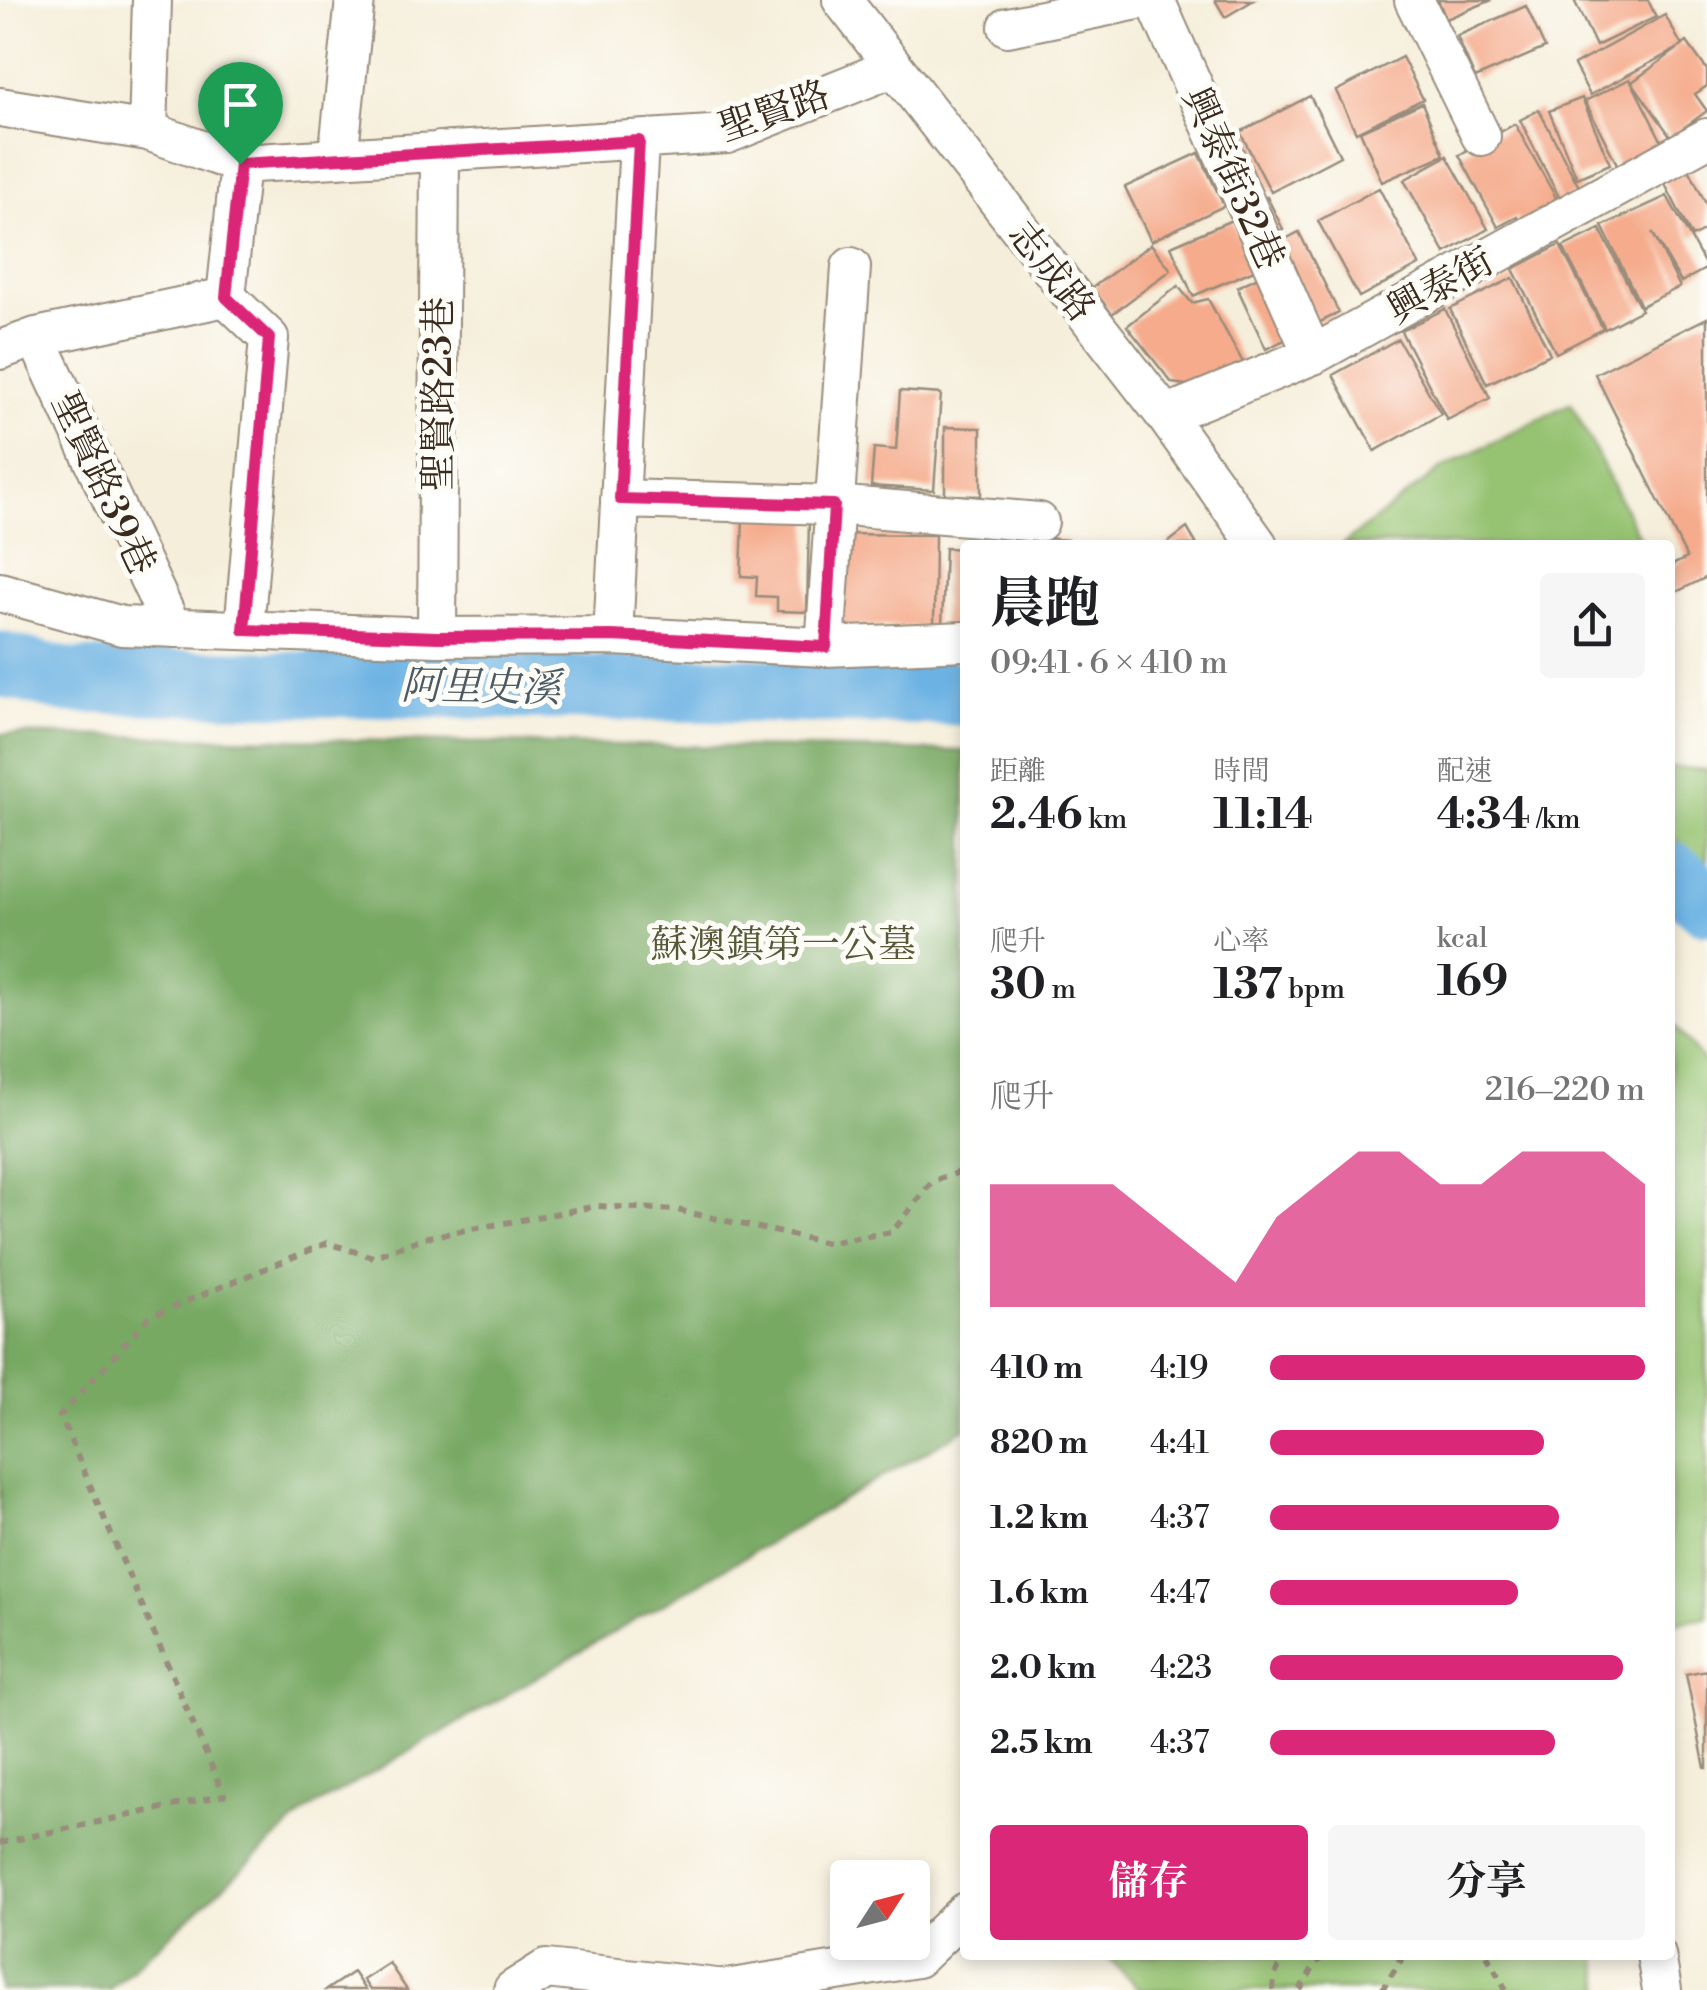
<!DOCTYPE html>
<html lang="zh-TW">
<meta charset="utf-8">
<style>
:root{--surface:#fff;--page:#f6f6f6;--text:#202124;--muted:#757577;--accent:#db2777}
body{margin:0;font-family:"Libre Bodoni","Noto Serif TC",serif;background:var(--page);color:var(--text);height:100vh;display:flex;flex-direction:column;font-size:38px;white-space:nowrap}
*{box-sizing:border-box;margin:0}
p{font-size:32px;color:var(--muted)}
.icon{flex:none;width:55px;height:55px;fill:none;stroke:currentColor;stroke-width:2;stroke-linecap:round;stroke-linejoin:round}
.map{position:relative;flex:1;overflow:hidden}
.sheet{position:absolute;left:960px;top:540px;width:715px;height:1420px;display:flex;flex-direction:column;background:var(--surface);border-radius:10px;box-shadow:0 5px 15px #0003}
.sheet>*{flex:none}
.needle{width:65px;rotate:54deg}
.controls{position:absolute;left:830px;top:1860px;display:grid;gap:20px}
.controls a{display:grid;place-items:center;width:100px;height:100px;border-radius:10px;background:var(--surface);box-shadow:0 5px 15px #0003;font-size:50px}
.pin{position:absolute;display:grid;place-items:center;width:85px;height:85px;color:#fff;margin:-102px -42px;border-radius:50% 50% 50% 0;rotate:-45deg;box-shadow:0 0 10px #0007}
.pin .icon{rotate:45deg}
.round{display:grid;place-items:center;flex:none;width:105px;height:105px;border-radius:10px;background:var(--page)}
.summary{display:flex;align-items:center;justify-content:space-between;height:170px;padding:0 30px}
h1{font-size:55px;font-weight:700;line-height:75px}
.stats{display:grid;grid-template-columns:repeat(3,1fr);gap:15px;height:170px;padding:10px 30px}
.stats div{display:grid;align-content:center}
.stats b{font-size:42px;font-weight:700}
.stats small{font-size:28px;font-weight:400}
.stats p{font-size:28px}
.chart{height:280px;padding:20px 30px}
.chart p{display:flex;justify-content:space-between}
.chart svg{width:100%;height:180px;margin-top:10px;fill:var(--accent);opacity:.7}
.primary-button{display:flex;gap:20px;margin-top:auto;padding:20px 30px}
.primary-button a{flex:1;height:115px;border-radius:10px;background:var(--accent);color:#fff;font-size:40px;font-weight:700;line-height:115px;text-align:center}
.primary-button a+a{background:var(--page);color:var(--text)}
ul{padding:0 30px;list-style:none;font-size:32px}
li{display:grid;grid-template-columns:160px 120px 1fr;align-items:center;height:75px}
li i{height:25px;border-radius:12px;background:var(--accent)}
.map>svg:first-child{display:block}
.green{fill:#96c372;stroke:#687648;stroke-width:2.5}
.forest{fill:#78a964;stroke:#5a6a41;stroke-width:2.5}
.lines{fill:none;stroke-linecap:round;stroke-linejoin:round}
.river{stroke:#6cb2e3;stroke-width:65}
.building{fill:#f5ab8c}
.minor-casing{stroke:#988c7c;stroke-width:42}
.path{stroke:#988c7c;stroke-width:6;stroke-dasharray:8 8;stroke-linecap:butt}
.minor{stroke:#fff;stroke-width:38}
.route-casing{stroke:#fff;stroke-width:20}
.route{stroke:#db2777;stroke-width:12}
.labels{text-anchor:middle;stroke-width:10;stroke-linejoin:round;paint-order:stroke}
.street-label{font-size:38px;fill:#3b2a1e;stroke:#fdfcf7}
.park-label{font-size:38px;fill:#565837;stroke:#fdfcf7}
.water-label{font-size:40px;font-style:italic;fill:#4c5a63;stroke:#fdfcf7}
</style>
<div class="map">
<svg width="1707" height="1990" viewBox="0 0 1707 1990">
<rect width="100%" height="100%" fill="#fdfcf7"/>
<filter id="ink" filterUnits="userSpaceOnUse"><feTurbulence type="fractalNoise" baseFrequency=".01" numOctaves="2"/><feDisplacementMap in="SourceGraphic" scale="20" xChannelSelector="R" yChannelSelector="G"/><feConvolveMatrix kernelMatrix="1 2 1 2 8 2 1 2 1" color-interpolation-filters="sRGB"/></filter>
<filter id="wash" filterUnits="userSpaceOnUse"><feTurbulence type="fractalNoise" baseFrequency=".0048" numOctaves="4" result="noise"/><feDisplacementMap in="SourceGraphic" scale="40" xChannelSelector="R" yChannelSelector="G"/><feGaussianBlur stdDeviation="2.25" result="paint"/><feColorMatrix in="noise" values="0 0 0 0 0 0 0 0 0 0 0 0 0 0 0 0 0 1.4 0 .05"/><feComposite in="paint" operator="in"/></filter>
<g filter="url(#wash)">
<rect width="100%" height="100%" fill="#f5eeda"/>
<path class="green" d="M 1571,403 L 1643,545 L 1342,545 L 1442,468 Z
M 1670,767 L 1707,770 L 1707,863 L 1670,835 Z
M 1670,1020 L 1707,1065 L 1707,1617 L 1670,1623 Z
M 1106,1955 L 1596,1955 L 1603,1990 L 1140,1990 Z"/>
<path class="forest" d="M 0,734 L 965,751 L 965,1429 L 308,1810 L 109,1990 L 0,1990 Z"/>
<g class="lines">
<path class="river" d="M 0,664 L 69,681 L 965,693
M 1670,873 L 1707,902"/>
</g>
<g id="blocks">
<path class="building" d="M 1215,0 L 1254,0 L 1225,17 Z
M 1438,0 L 1492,0 L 1446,19 Z
M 1574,0 L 1648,0 L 1656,17 L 1596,46 Z
M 1526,6 L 1545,48 L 1475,78 L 1457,36 Z
M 1665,15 L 1682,46 L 1590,95 L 1574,65 Z
M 1687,42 L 1707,70 L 1707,86 L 1695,94 L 1707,111 L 1671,137 L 1632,82 Z
M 1402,57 L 1423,99 L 1356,132 L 1336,91 Z
M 1630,79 L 1664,146 L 1619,168 L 1585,101 Z
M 1310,96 L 1340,156 L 1271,192 L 1240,132 Z
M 1582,98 L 1610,164 L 1577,178 L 1549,111 Z
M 1422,103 L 1444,155 L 1382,182 L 1360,131 Z
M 1539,110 L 1581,191 L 1561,201 L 1520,120 Z
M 1515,124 L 1560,205 L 1521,226 L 1517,217 L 1498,227 L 1459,155 Z
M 1199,153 L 1224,206 L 1151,241 L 1125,187 Z
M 1447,156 L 1488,229 L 1445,253 L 1404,180 Z
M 1687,165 L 1707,206 L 1707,229 L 1692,237 L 1662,178 Z
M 1379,188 L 1419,265 L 1359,297 L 1318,221 Z
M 1667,196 L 1707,268 L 1681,282 L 1652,232 L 1680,287 L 1641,306 L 1602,226 Z
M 1267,197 L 1283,229 L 1269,235 L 1254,203 Z
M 1232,220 L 1254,270 L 1193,296 L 1171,246 Z
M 1600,229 L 1641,310 L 1605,329 L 1563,247 Z
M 1299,232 L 1339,313 L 1318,323 L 1278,243 Z
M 1151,244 L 1171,270 L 1112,314 L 1092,288 Z
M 1560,245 L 1603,329 L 1556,353 L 1513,269 Z
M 1262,275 L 1291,337 L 1266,349 L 1237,287 Z
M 1513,278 L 1550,354 L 1487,384 L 1450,309 Z
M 1178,286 L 1192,303 L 1208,299 L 1246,368 L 1208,388 L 1172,383 L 1127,326 Z
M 1445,309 L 1490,398 L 1447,420 L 1401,331 Z
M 1707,318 L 1707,577 L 1670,595 L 1670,566 L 1687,558 L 1595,374 Z
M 1398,339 L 1441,414 L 1375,451 L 1333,375 Z
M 900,391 L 941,394 L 934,490 L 871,486 L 874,448 L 896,450 Z
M 945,427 L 981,428 L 981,496 L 945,495 Z
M 743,517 L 809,519 L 807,612 L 777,611 L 777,597 L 756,596 L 757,577 L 741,576 Z
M 1187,528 L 1197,545 L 1165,545 Z
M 837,534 L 935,535 L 934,627 L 836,626 Z
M 1043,538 L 1067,540 L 1067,545 L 1043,545 Z
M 945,548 L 965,549 L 965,627 L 942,626 Z
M 1707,1670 L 1707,1768 L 1705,1768 L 1686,1674 Z
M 389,1963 L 407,1990 L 370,1990 L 363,1980 Z
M 353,1972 L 365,1990 L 326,1990 Z"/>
</g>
</g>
<g filter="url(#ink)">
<use href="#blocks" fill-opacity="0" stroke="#988c7c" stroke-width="2.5"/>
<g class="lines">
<g class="minor-casing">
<path id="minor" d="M 842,0 L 1165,415 L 1258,545
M 1155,0 L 1313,355
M 1414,0 L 1481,136
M 1008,27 L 1138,0
M 0,107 L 148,131 L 240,164 L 727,134 L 892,68
M 148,131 L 152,0
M 338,158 L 355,0
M 226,297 L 269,338 L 244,630
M 226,297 L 240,164
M 36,337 L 172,628
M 0,350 L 36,337 L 226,297
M 1165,415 L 1313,355 L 1707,138
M 620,499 L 834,505 L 1039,522
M 0,592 L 122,626 L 437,637 L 613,636 L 825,647 L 965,641
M 613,636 L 639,141
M 437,637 L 440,151
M 825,647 L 851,267
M 1656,1955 L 1662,1990
M 513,1990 L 546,1969 L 726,1989 L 917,1958 L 965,1912"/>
</g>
<path class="path" d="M 0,1843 L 224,1795 L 60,1416 L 149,1317 L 327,1243 L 373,1257 L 423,1238 L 597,1206 L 677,1210 L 827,1243 L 892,1232 L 933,1181 L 965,1170
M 1487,1955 L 1506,1990
M 1273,1990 L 1274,1977 L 1284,1955
M 1300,1990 L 1316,1963 L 1325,1955
M 1382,1990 L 1401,1960 L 1395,1955"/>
<use href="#minor" class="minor"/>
</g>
</g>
<g class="lines" filter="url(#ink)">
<g class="route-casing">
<path id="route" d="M 639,141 L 620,499 L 834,505 L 826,647 L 612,636 L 437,637 L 244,630 L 269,338 L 226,297 L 240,164 Z"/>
</g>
<use href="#route" class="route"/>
</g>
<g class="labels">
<g class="street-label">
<text transform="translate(774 111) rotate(-19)" y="13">聖賢路</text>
<text transform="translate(1234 178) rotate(66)" y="13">興泰街32巷</text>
<text transform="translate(1052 271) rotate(52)" y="13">志成路</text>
<text transform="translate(1440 285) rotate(-29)" y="13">興泰街</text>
<text transform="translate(438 394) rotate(-90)" y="13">聖賢路23巷</text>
<text transform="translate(104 483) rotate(65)" y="13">聖賢路39巷</text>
</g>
<g class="park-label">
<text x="783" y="957">蘇澳鎮第一公墓</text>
</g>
<g class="water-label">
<text transform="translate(481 686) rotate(1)" y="14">阿里史溪</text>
</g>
</g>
</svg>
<div class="controls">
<a><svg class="needle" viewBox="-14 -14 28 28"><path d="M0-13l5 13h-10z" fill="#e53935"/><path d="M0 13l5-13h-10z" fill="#757577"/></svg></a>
</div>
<div class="pin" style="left:240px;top:164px;background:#1e9e55"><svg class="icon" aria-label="arrive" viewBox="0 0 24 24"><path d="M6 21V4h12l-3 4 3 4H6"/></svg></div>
<section class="sheet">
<div class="summary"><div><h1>晨跑</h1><p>09:41 · 6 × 410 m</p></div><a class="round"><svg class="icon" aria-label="share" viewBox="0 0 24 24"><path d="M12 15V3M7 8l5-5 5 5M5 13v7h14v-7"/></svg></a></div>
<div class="stats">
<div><p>距離</p><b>2.46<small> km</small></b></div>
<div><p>時間</p><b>11:14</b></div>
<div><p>配速</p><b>4:34<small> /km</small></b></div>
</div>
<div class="stats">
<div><p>爬升</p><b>30<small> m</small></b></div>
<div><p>心率</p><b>137<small> bpm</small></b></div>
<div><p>kcal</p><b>169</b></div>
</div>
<div class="chart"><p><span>爬升</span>216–220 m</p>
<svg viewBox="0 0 160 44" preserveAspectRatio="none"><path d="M0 44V14L10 14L20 14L30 14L40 22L50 30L60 38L70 22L80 14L90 6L100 6L110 14L120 14L130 6L140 6L150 6L160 14V44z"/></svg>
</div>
<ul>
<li><b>410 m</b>4:19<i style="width:100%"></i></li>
<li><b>820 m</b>4:41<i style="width:73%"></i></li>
<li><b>1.2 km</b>4:37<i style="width:77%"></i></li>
<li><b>1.6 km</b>4:47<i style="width:66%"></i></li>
<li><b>2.0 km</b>4:23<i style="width:94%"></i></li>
<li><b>2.5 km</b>4:37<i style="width:76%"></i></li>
</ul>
<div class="primary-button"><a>儲存</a><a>分享</a></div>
</section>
</div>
